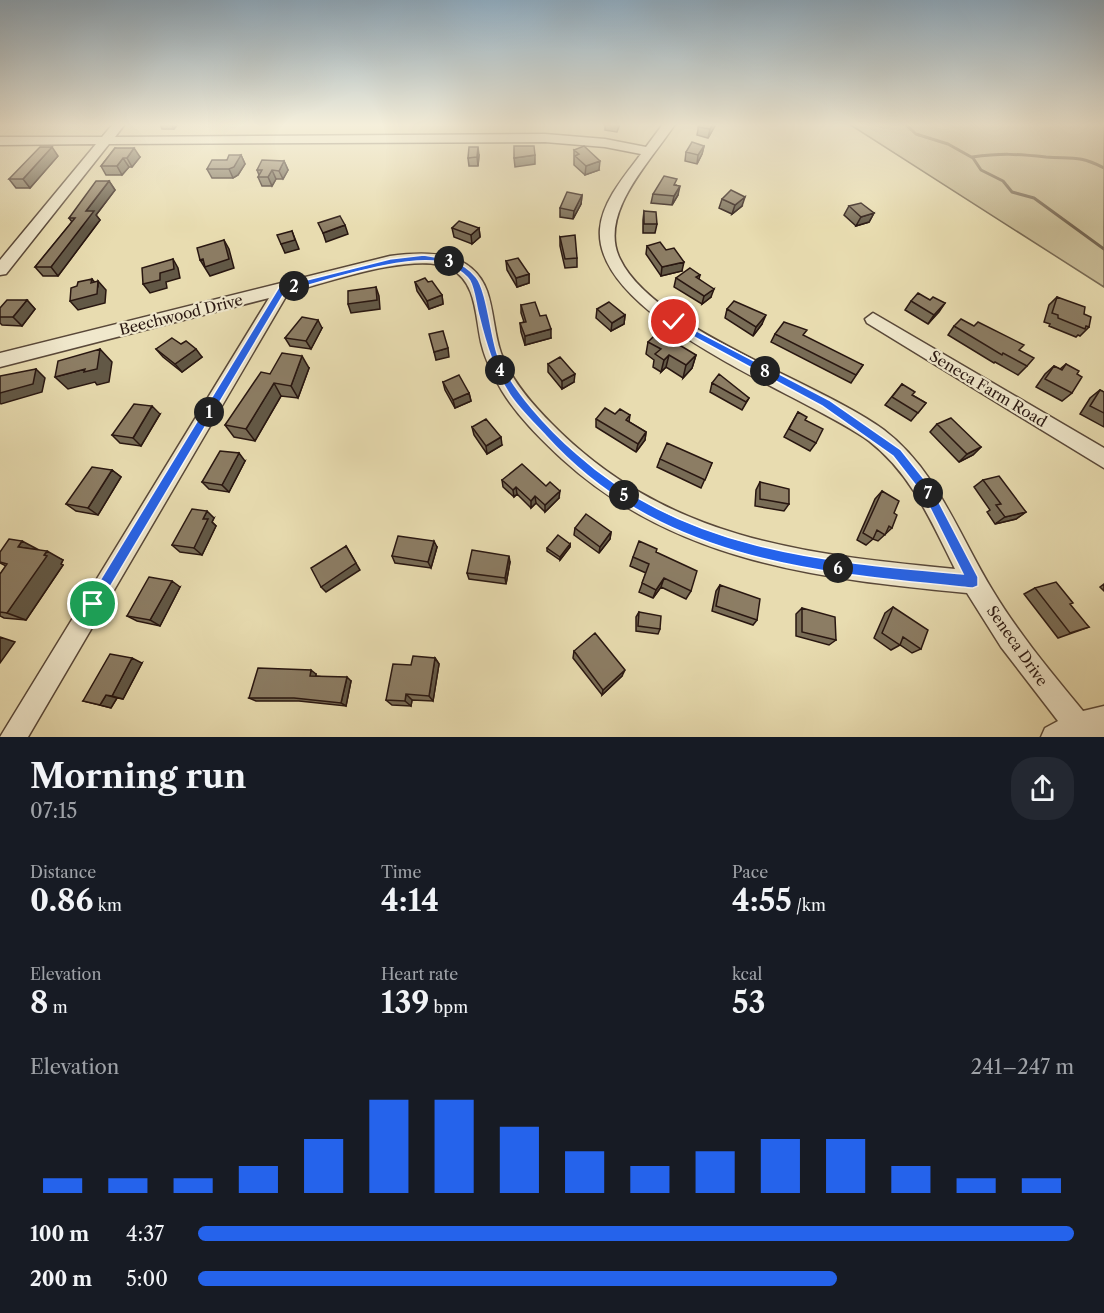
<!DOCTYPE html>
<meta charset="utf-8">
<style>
:root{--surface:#171b24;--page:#242831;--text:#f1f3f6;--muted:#9ea1a6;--accent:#2563eb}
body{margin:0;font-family:"Libre Caslon Text",serif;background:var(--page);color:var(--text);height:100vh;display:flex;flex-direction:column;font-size:22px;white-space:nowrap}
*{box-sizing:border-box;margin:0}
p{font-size:20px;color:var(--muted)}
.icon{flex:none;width:33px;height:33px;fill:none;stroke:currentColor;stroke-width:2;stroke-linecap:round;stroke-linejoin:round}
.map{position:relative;height:737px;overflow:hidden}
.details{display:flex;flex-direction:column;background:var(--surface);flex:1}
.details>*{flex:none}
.pin{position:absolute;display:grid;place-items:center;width:51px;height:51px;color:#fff;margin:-26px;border:3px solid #fff;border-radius:50%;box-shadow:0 2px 6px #0007}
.km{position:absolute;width:30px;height:30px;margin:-15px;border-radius:50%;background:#222;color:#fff;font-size:16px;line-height:30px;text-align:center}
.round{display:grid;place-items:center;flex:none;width:63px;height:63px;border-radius:24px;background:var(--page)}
.summary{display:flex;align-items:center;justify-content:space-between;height:102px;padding:0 30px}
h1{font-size:33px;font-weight:800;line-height:45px}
.figures{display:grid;grid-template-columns:repeat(3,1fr);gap:9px;height:102px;padding:6px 30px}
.figures div{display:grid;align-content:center}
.figures b{font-size:30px;font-weight:800}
.figures small{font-size:16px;font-weight:400}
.figures p{font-size:16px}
.chart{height:168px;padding:12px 30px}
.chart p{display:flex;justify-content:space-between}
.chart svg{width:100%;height:108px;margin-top:6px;stroke:var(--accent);stroke-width:6}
ul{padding:0 30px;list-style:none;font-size:20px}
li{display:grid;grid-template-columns:96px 72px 1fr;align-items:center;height:45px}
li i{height:15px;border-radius:8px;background:var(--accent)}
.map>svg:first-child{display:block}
.green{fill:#c8bb95;stroke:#786953;stroke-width:1.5}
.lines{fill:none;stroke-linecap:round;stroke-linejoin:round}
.stream{stroke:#756550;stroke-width:3}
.minor-casing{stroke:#594839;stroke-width:3}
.minor{fill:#f0e8cc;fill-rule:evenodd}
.wall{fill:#786c56;stroke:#291711;stroke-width:1.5}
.shaded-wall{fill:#625846;stroke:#291711;stroke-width:1.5}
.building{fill:#8c7d64;stroke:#291711;stroke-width:1.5}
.route{fill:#2563eb;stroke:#fff;stroke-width:1.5}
.labels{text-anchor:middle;stroke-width:4.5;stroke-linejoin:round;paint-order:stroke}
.street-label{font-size:15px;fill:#291711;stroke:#f0e8cc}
</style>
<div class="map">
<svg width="1104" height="737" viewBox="0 0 1104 737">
<rect width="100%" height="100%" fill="#e8dcb0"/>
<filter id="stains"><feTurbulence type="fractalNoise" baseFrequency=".00333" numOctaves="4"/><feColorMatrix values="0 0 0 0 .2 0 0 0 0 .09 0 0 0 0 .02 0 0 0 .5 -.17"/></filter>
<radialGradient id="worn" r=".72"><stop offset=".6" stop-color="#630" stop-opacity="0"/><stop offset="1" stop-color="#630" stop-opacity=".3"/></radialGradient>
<path class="green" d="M 849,124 L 1104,124 L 1104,287 Z"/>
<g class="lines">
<path class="stream" d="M 905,124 L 916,134 L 948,144 L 973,158 L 981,170 L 1003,181 L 1012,192 L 1034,198 L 1104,249
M 972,157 C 1002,153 1016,154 1046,157 C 1072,159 1079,155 1104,168"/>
<g class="minor-casing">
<path id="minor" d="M 113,124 L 125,124 L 115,137 L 545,134 L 605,139 L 646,147 L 663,124 L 675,124 C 653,159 597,213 620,259 C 653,329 819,382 884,430 C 937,470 959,536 993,591 C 1019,634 1051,672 1083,711 L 1104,706 L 1104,737 L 1041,737 L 1045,728 L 1058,721 L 1001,647 L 967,593 C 821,579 676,563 562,459 C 540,438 518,417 502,391 C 494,377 486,362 482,346 C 475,320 478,283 451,269 C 418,250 325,283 288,293 L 28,737 L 0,737 L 269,298 L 0,367 L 0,353 L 390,256 C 427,251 472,250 487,291 C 494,311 494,333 501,353 C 511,380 531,403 551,423 C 665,539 800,554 955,569 C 932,523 911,473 869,441 C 806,395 593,319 600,229 C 602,202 625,175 641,154 L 605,147 L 545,142 L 109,144 L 6,274 L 0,275 L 0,260 L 96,144 L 0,145 L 0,137 L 102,137 Z
M 873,313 L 1104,448 L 1104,468 L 867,323 L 865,319 Z"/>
</g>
<use href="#minor" class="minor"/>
</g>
<path class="wall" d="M 160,124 L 178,124 L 174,129 L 162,129 Z
M 605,124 L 620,124 L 617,132 L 605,130 Z
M 699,124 L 716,124 L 708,138 L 697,135 Z
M 704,146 L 702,154 L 697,164 L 685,161 L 686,152 Z
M 115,148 L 140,157 L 132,167 L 129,167 L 122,175 L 106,175 L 101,166 Z
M 574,150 L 599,170 L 585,175 L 574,165 Z
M 241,155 L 245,164 L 238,175 L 233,178 L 212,178 L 207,169 L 227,160 Z
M 479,155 L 478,166 L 469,166 L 468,158 Z
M 58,156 L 30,188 L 16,188 L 9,179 Z
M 284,161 L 288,170 L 283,179 L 276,179 L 272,186 L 262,186 L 258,177 L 259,175 L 257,170 Z
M 109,181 L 115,190 L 96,215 L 100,220 L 58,276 L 43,276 L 35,267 L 72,222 L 69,218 Z
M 676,185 L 678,195 L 672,205 L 651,203 L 653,194 Z
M 582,195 L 581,204 L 573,219 L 560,217 L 560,208 Z
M 722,199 L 742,206 L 732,214 L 719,208 Z
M 849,206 L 874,213 L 869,222 L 856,226 L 844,215 Z
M 644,211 L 657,224 L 655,233 L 643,233 L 643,220 Z
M 452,228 L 479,228 L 480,237 L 472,244 L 454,237 Z
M 560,237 L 577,258 L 577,267 L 565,268 L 560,246 Z
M 647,246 L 682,271 L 661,276 L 646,254 Z
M 506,261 L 529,274 L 529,283 L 517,287 L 507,270 Z
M 700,275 L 699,279 L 711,297 L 702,304 L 674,287 L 676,278 Z
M 415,282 L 428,282 L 442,295 L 443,304 L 429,309 L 417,291 Z
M 1057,297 L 1084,314 L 1089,327 L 1080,336 L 1078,335 L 1076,337 L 1049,326 L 1050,324 L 1044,322 L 1049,305 Z
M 27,300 L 35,309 L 22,326 L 2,325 L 0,323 L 0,308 Z
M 930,300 L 945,303 L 928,324 L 905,310 L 911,301 Z
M 521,305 L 540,316 L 551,338 L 525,345 L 521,332 L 520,323 L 524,322 L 521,313 Z
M 597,309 L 625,315 L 624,324 L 611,331 L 596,318 Z
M 727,309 L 762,324 L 753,336 L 725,318 Z
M 954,326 L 1019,350 L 1027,366 L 1018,375 L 995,362 L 994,363 L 948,335 Z
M 322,328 L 311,349 L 290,346 L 285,338 Z
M 775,334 L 863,365 L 851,383 L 771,342 Z
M 648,342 L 696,355 L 692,368 L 683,378 L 666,367 L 661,372 L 653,367 L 654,360 L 646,354 Z
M 181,344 L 202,357 L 182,372 L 163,357 L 156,349 Z
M 548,364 L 574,382 L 562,389 L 548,372 Z
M 1066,364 L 1077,374 L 1072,393 L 1062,401 L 1036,387 L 1045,374 L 1054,366 L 1060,369 Z
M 309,368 L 298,398 L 281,396 L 255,441 L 234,437 L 225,425 L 270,374 Z
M 443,382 L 469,393 L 471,401 L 455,408 L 445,390 Z
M 712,383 L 749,398 L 742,410 L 710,392 Z
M 902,384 L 912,395 L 926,403 L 911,421 L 885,405 Z
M 1100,390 L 1104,392 L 1104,427 L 1080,414 L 1090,398 Z
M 798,412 L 805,420 L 816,443 L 810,451 L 784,437 Z
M 160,414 L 141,446 L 120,443 L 112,435 Z
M 615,414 L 630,415 L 629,422 L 646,432 L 645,440 L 636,452 L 596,427 L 596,419 Z
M 937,424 L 981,447 L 973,455 L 959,462 L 930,432 Z
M 472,427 L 502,445 L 487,454 L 474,435 Z
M 660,459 L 712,463 L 701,488 L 657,467 Z
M 245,461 L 229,492 L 209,489 L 202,482 Z
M 112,470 L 121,477 L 98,515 L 76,511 L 66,504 Z
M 502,480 L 559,498 L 545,512 L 536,503 L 531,508 L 517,494 L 514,497 L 503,487 Z
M 983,480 L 1026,512 L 1016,519 L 995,524 L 987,512 L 990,510 L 974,487 Z
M 760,482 L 789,504 L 784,511 L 755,506 L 756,490 Z
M 882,491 L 894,513 L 892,528 L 878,541 L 873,539 L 866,545 L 857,540 L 875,499 Z
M 214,518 L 212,522 L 216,526 L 202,555 L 180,552 L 172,545 Z
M 575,528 L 611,532 L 610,539 L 599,553 L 574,535 Z
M 570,544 L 570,547 L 560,560 L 547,551 L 547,548 Z
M 437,547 L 431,568 L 395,563 L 392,556 Z
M 38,550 L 63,560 L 61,564 L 63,565 L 26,620 L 4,618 L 0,616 L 0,574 L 6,566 L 0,563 L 0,552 Z
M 656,552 L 691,591 L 686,599 L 661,587 L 653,598 L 639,592 L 646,573 L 630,566 L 633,557 Z
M 510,562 L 506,584 L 469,579 L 467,573 Z
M 1104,584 L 1104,591 L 1100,587 Z
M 720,585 L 757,620 L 753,625 L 712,611 L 716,591 Z
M 180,587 L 160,626 L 137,621 L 127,616 Z
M 1035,588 L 1089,627 L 1058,638 L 1024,594 Z
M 893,607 L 921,649 L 912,653 L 900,645 L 891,650 L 874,638 L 885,613 Z
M 802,608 L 836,640 L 829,645 L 796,636 L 796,614 Z
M 639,612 L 660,629 L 658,634 L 636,631 L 636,617 Z
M 574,651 L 622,676 L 602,695 L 573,658 Z
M 435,658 L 439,664 L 433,701 L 412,700 L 411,706 L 392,705 L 386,700 L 411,665 Z
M 142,663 L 123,699 L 117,698 L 111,708 L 83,701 Z
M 316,674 L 316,676 L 351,681 L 346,706 L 299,701 L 256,701 L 249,698 Z"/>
<path class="shaded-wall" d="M 171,124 L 178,124 L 174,129 Z
M 713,124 L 716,124 L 708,138 L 710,129 Z
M 704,146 L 702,154 L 697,164 L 698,155 Z
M 52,147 L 58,156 L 30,188 L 23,179 Z
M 478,147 L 479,155 L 478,166 L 477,157 Z
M 134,148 L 140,157 L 132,167 L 127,158 Z
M 241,155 L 245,164 L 238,175 L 233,178 L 229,169 Z
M 535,155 L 535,164 L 515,167 L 514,158 Z
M 123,158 L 129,167 L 122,175 L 117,166 Z
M 284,161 L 288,170 L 283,179 L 279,171 Z
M 600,161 L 599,170 L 585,175 L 586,166 Z
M 272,170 L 276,179 L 272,186 L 268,177 Z
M 109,181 L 115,190 L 96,215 L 100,220 L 58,276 L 51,267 L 86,211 Z
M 680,186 L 678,195 L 672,205 L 674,196 Z
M 582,195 L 581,204 L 573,219 L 574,211 Z
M 745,197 L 742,206 L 732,214 L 735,205 Z
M 874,213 L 869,222 L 856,226 L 861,217 Z
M 345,225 L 348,234 L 326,242 L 323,233 Z
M 479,228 L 480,237 L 472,244 L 471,235 Z
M 292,231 L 299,249 L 285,253 L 281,244 Z
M 224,240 L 229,249 L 234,268 L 210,276 L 200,260 Z
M 173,259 L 178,268 L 180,278 L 166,282 L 167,288 L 150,293 L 143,284 L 160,273 Z
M 684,262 L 682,271 L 661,276 L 662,267 Z
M 529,274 L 529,283 L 517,287 L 516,278 Z
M 92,279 L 98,286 L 98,281 L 106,290 L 105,303 L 78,310 L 70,301 L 91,283 Z
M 376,287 L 379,296 L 380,309 L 351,313 L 348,304 Z
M 714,289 L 711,297 L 702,304 L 704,296 Z
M 442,295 L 443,304 L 429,309 L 427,301 Z
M 27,300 L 35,309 L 22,326 L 13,317 Z
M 945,303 L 939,312 L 928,324 L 934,315 Z
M 625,315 L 624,324 L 611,331 L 612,323 Z
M 766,315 L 762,324 L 753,336 L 756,327 Z
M 318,320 L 322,328 L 311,349 L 306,341 Z
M 551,329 L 551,338 L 525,345 L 525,336 Z
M 448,348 L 449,357 L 436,360 L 434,352 Z
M 100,349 L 112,362 L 109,382 L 97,385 L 95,382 L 68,389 L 55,377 L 85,369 Z
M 196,349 L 202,357 L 182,372 L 175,364 Z
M 669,355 L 666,367 L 661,372 L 664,360 Z
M 696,355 L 692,368 L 683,378 L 686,365 Z
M 302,356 L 309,368 L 298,398 L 291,386 Z
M 36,369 L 45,378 L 42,392 L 1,404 L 0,403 L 0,393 Z
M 575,374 L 574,382 L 562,389 L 562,381 Z
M 274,383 L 281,396 L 255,441 L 246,429 Z
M 469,393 L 471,401 L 455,408 L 453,400 Z
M 152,406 L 160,414 L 141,446 L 133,438 Z
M 646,432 L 645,440 L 636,452 L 638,444 Z
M 501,437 L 502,445 L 487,454 L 486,446 Z
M 981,447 L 973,455 L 959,462 L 967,454 Z
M 239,453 L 245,461 L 229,492 L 222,485 Z
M 112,470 L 121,477 L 98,515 L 88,508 Z
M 516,487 L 517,494 L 514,497 L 513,490 Z
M 560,491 L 559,498 L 545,512 L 545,505 Z
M 535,496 L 536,503 L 531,508 L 531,501 Z
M 207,511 L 214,518 L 212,522 L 216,526 L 202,555 L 194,548 L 203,519 Z
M 1026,512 L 1016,519 L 995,524 L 1005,517 Z
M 611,532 L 610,539 L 599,553 L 600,547 Z
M 22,541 L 39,550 L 18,547 Z
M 434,541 L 437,547 L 431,568 L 428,562 Z
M 570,544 L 570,547 L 560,560 L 560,557 Z
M 346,546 L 360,570 L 326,592 L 321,587 Z
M 47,551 L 63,560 L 61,564 L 63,565 L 26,620 L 7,613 Z
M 509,556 L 510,562 L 506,584 L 505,578 Z
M 664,578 L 661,587 L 653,598 L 656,590 Z
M 172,581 L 180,587 L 160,626 L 150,620 Z
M 0,637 L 15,642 L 0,663 Z
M 132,658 L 142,663 L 123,699 L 112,696 Z
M 435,658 L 439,664 L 433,701 L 429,696 Z
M 311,670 L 316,674 L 315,680 L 310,676 Z
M 625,670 L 622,676 L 602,695 L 603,690 Z
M 347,677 L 351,681 L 346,706 L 341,703 Z
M 406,694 L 412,700 L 411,706 L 405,701 Z
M 106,695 L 117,698 L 111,708 L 100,705 Z"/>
<path class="building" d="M 700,124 L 713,124 L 710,129 L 698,127 Z
M 692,142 L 704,146 L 698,155 L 686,152 Z
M 514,146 L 534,146 L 535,155 L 514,158 Z
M 584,146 L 600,161 L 586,166 L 575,156 L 579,154 L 574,150 Z
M 40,147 L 52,147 L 23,179 L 9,179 Z
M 469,147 L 478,147 L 477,157 L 468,158 Z
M 115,148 L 134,148 L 127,158 L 123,158 L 117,166 L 101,166 Z
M 229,155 L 241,155 L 234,167 L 229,169 L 207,169 L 212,160 L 227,160 Z
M 262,160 L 284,161 L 279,171 L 272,170 L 268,177 L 258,177 L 262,170 L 257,170 Z
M 664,176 L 677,179 L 674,185 L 680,186 L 674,196 L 653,194 Z
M 96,181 L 109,181 L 86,211 L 94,211 L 51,267 L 35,267 L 75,218 L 69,218 Z
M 731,190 L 745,197 L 735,205 L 722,199 Z
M 567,192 L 582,195 L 574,211 L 560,208 Z
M 861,203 L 874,213 L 861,217 L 849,206 Z
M 644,211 L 656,212 L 657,224 L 644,224 Z
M 340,216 L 345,225 L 323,233 L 318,223 Z
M 459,221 L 479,228 L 471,235 L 452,228 Z
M 292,231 L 295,240 L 281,244 L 277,235 Z
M 575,235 L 577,258 L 565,259 L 560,237 Z
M 224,240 L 229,259 L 205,267 L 203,259 L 200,260 L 197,248 Z
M 660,242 L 666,250 L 674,248 L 684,262 L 662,267 L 647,246 Z
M 518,258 L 529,274 L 516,278 L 506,261 Z
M 173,259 L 174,269 L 160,273 L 160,280 L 143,284 L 142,268 Z
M 690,268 L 700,275 L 696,277 L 714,289 L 704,296 L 676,278 Z
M 425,278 L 428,282 L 432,281 L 442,295 L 427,301 L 415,282 Z
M 92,279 L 91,283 L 98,281 L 97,294 L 70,301 L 71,288 L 77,286 L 78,282 Z
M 376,287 L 377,300 L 348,304 L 348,291 Z
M 918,293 L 930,300 L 933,297 L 945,303 L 934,315 L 911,301 Z
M 1057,297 L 1085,307 L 1084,314 L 1091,317 L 1089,327 L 1086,326 L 1085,329 L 1058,318 L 1058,315 L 1052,313 Z
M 7,300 L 27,300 L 13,317 L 0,317 L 0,308 Z
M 734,301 L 766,315 L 756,327 L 727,309 Z
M 535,302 L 540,316 L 546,315 L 551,329 L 525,336 L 520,323 L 526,322 L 521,305 Z
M 609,302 L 625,315 L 612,323 L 597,309 Z
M 302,317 L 318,320 L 306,341 L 285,338 Z
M 961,319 L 974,326 L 978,322 L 1024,345 L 1019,350 L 1034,358 L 1027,366 L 1003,353 L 1002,355 L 954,326 Z
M 784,322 L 807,330 L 803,335 L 863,365 L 856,375 L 775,334 Z
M 443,331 L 448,348 L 434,352 L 429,334 Z
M 658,332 L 696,355 L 686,365 L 669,355 L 664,360 L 655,354 L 661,349 L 648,342 Z
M 172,338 L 181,344 L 186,341 L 196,349 L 175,364 L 156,349 Z
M 100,349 L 97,369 L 84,372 L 85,369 L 55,377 L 58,361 Z
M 282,353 L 302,356 L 291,386 L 274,383 L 246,429 L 225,425 L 261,372 L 270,374 Z
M 560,357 L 575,374 L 562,381 L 548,364 Z
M 1066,364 L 1079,371 L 1077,374 L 1082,377 L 1072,393 L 1045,379 L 1054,366 L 1062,370 Z
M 36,369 L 33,384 L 0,393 L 0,376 Z
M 719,374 L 749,398 L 746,402 L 712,383 Z
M 459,375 L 469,393 L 453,400 L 443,382 Z
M 902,384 L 915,392 L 912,395 L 926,403 L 918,413 L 892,397 Z
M 1100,390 L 1104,392 L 1104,413 L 1090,406 Z
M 134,404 L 152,406 L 133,438 L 112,435 Z
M 605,408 L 615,414 L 620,409 L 630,415 L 626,420 L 646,432 L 638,444 L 596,419 Z
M 798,412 L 807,417 L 805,420 L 823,429 L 816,443 L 789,429 Z
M 951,418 L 981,447 L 967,454 L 937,424 Z
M 486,419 L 501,437 L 486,446 L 472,427 Z
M 667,443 L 712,463 L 705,480 L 660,459 Z
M 220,451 L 239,453 L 222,485 L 202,482 Z
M 522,464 L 546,486 L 550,482 L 560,491 L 545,505 L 535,496 L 531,501 L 516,487 L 513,490 L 502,480 Z
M 92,467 L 112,470 L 88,508 L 66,504 Z
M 999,476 L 1026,512 L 1005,517 L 996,505 L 1001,504 L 983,480 Z
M 760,482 L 789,489 L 789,504 L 760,499 Z
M 882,491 L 899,501 L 894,513 L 897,515 L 892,528 L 889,526 L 885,535 L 877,530 L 873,539 L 863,533 Z
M 192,509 L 207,511 L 203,519 L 208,519 L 194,548 L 172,545 Z
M 586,514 L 611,532 L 600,547 L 575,528 Z
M 558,535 L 570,544 L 560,557 L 547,548 Z
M 398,536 L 434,541 L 428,562 L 392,556 Z
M 9,539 L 22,541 L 18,547 L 47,551 L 44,555 L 47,556 L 7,613 L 0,612 L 0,574 L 7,564 L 0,562 L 0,552 Z
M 639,541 L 657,549 L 656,552 L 697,571 L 691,591 L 664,578 L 656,590 L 642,583 L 649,564 L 633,557 Z
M 346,546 L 356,563 L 321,587 L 311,568 Z
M 472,550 L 509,556 L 505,578 L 467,573 Z
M 149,577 L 172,581 L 150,620 L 127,616 Z
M 1056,582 L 1073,603 L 1070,604 L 1089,627 L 1070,633 L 1035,588 Z
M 720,585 L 760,599 L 757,620 L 716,606 Z
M 893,607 L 928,630 L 921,649 L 903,637 L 900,645 L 882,633 Z
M 802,608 L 835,617 L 836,640 L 802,632 Z
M 639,612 L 661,616 L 660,629 L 638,626 Z
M 595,633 L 625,670 L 603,690 L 574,651 Z
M 110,654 L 132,658 L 112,696 L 106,695 L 100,705 L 83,701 Z
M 413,656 L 435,658 L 429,696 L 406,694 L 405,701 L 386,700 L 393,664 L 411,665 Z
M 258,668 L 311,670 L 310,676 L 347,677 L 341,703 L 294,698 L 249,698 Z"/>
<linearGradient id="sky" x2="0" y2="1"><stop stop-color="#8ea9bc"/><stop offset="0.55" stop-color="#f5efdb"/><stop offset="1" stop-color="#f5efdb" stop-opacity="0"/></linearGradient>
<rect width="1104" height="227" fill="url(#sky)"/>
<path class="route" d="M 424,255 C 444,258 462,260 476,277 C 487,290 491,338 498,356 C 512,390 549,430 577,454 C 685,551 826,562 963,574 L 924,496 L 893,456 L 822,406 L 670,324 L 670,320 L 674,319 L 829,400 L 901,450 L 932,489 L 978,577 L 978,586 L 973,588 C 816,573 659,561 546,436 C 534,423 520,410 510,395 C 494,370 486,345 479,316 C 476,306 475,290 470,281 C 467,276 457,269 452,266 C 421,248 321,282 285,292 L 97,609 L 88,609 L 88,600 L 279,287 L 390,259 Z"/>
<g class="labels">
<g class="street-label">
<text transform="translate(181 315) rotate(-14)" y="5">Beechwood Drive</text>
<text transform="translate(988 389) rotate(31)" y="5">Seneca Farm Road</text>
<text transform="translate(1017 646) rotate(55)" y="5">Seneca Drive</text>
</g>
</g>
<rect width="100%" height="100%" filter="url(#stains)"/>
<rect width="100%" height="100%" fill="url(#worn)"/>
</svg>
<div class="pin" style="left:93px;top:604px;background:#1e9e55"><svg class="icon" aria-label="arrive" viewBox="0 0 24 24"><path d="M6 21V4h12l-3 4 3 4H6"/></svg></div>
<div class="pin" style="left:674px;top:322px;background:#d93025"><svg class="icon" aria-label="check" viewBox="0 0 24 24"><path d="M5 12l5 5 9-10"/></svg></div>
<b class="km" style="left:209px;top:412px">1</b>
<b class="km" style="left:294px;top:286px">2</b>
<b class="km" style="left:449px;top:261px">3</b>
<b class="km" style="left:500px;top:370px">4</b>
<b class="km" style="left:624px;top:495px">5</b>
<b class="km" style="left:838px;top:568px">6</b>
<b class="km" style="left:928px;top:493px">7</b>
<b class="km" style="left:765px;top:371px">8</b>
</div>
<section class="details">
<div class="summary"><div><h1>Morning run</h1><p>07:15</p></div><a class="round"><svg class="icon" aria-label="share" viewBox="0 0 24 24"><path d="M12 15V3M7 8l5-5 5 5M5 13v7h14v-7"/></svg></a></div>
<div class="figures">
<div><p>Distance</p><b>0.86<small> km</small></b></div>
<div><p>Time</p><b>4:14</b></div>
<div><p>Pace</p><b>4:55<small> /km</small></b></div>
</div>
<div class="figures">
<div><p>Elevation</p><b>8<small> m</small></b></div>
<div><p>Heart rate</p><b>139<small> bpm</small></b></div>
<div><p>kcal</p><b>53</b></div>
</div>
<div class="chart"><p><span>Elevation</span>241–247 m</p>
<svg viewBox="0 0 160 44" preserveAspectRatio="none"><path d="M5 44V38M15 44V38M25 44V38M35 44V33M45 44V22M55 44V6M65 44V6M75 44V17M85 44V27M95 44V33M105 44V27M115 44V22M125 44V22M135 44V33M145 44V38M155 44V38"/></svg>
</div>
<ul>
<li><b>100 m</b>4:37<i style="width:100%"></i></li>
<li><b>200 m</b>5:00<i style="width:73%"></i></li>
</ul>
</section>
